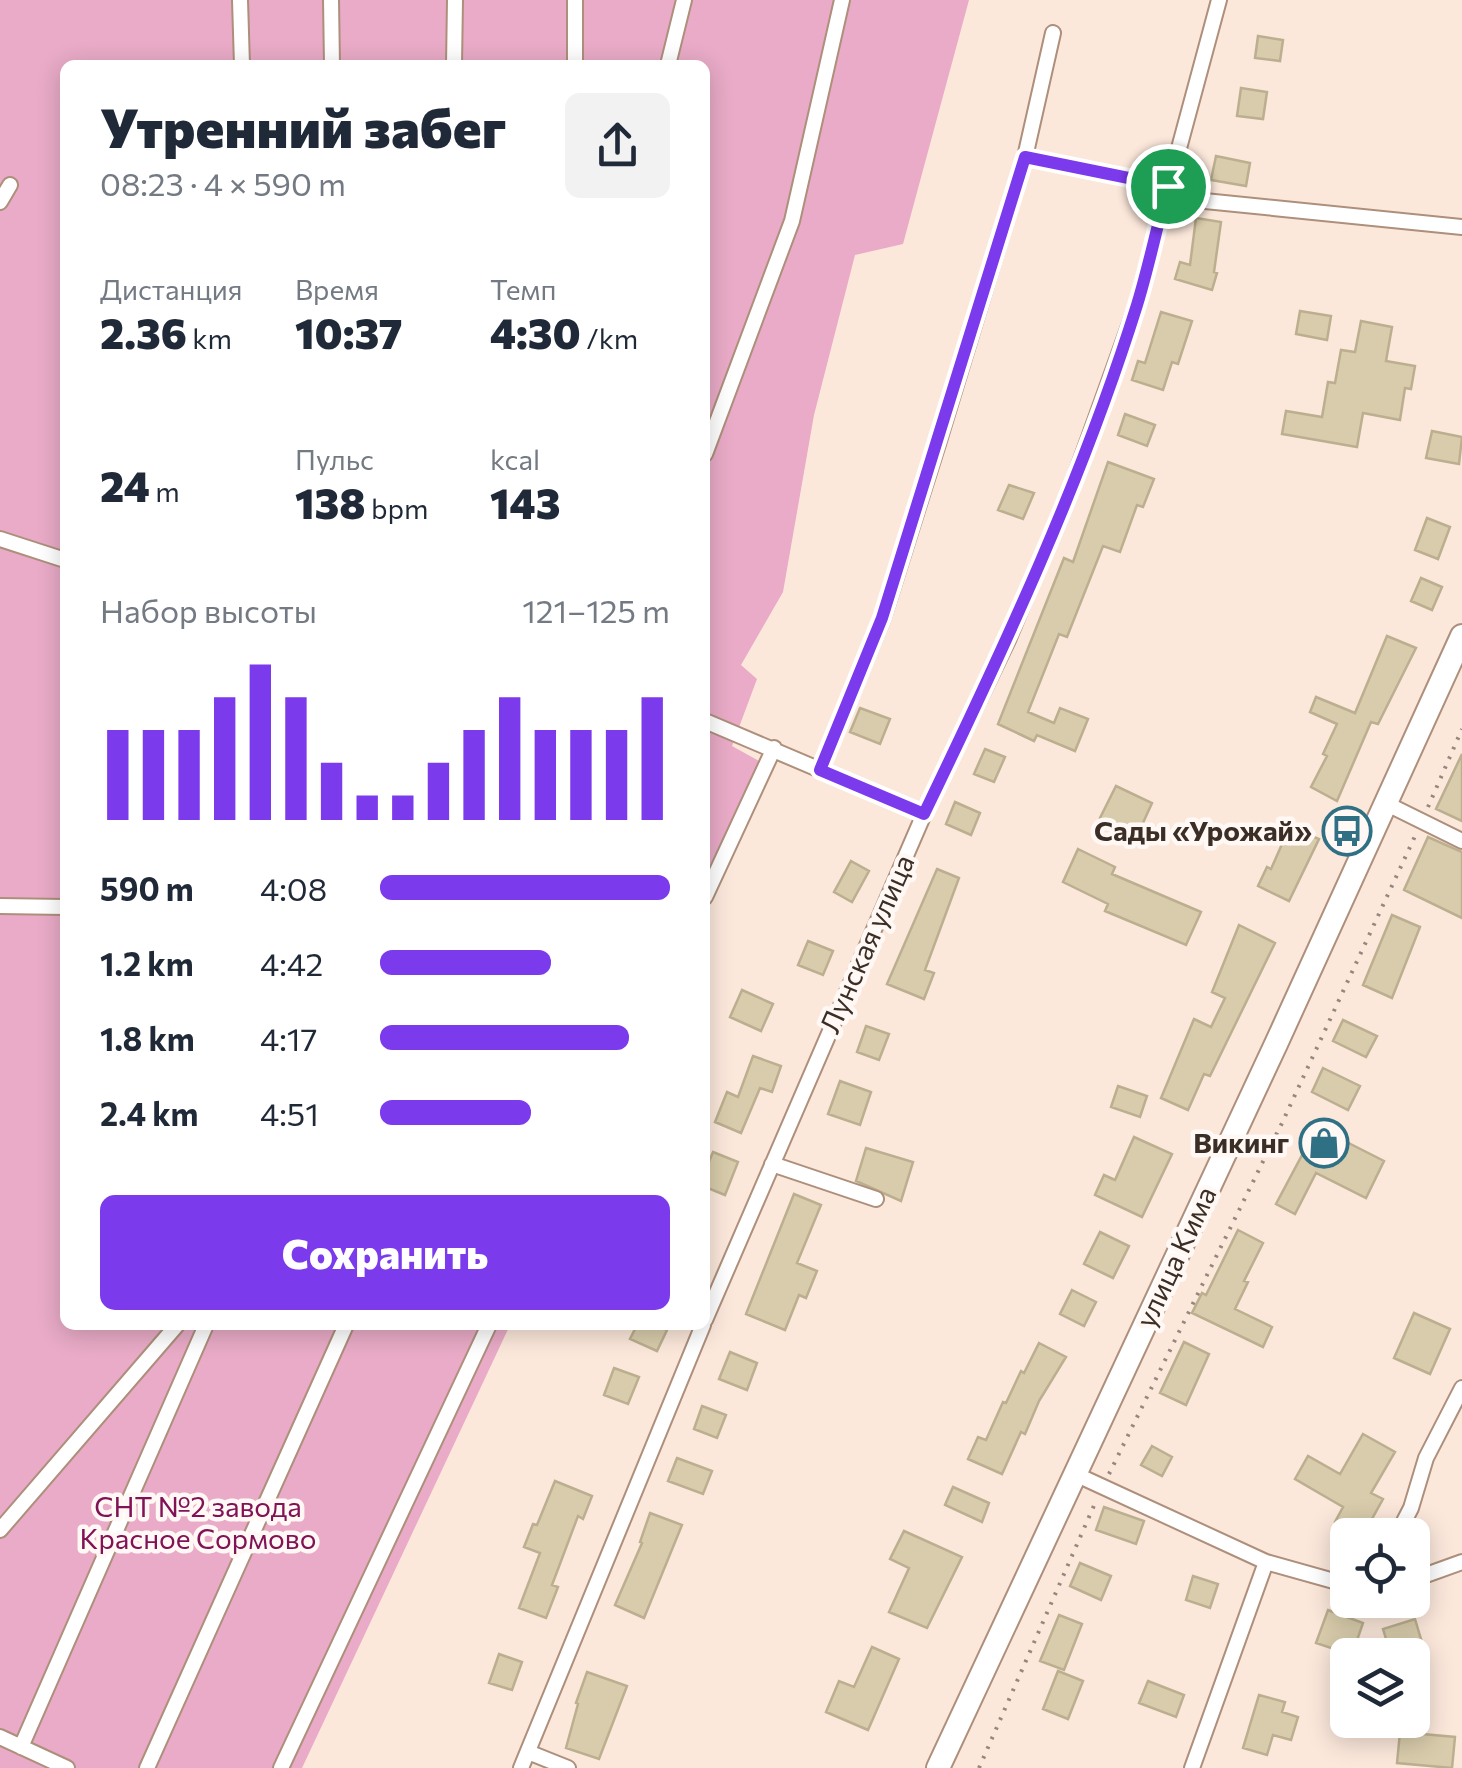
<!DOCTYPE html>
<html lang="ru">
<meta charset="utf-8">
<style>
:root{--surface:#fff;--page:#f2f2f3;--text:#1f2937;--muted:#747a83;--accent:#7c3aed}
body{margin:0;font-family:Commissioner,sans-serif;background:var(--page);color:var(--text);height:100vh;display:flex;flex-direction:column;font-size:38px;white-space:nowrap}
*{box-sizing:border-box;margin:0}
p{font-size:32px;color:var(--muted)}
.icon{flex:none;width:55px;height:55px;fill:none;stroke:currentColor;stroke-width:2;stroke-linecap:round;stroke-linejoin:round}
.map{position:relative;flex:1;overflow:hidden}
.drawer{position:absolute;left:60px;top:60px;width:650px;height:1270px;display:flex;flex-direction:column;background:var(--surface);border-radius:15px;box-shadow:0 5px 25px #0003}
.drawer>*{flex:none}
.controls{position:absolute;left:1330px;top:1518px;display:grid;gap:20px}
.controls a{display:grid;place-items:center;width:100px;height:100px;border-radius:15px;background:var(--surface);box-shadow:0 5px 25px #0003;font-size:50px}
.pin{position:absolute;display:grid;place-items:center;width:85px;height:85px;color:#fff;margin:-42px;border:5px solid #fff;border-radius:50%;box-shadow:0 2px 10px #0007}
.round{display:grid;place-items:center;flex:none;width:105px;height:105px;border-radius:15px;background:var(--page)}
.summary{display:flex;align-items:center;justify-content:space-between;height:170px;padding:0 40px}
h1{font-size:55px;font-weight:800;line-height:75px}
.metrics{display:grid;grid-template-columns:repeat(3,1fr);gap:15px;height:170px;padding:10px 40px}
.metrics div{display:grid;align-content:center}
.metrics b{font-size:42px;font-weight:800}
.metrics small{font-size:28px;font-weight:400}
.metrics p{font-size:28px}
.chart{height:280px;padding:20px 40px}
.chart p{display:flex;justify-content:space-between}
.chart svg{width:100%;height:180px;margin-top:10px;stroke:var(--accent);stroke-width:6}
.action{display:flex;gap:20px;margin-top:auto;padding:20px 40px}
.action a{flex:1;height:115px;border-radius:15px;background:var(--accent);color:#fff;font-size:40px;font-weight:800;line-height:115px;text-align:center}
ul{padding:0 40px;list-style:none;font-size:32px}
li{display:grid;grid-template-columns:160px 120px 1fr;align-items:center;height:75px}
li i{height:25px;border-radius:12px;background:var(--accent)}
.map>svg:first-child{display:block}
.green{fill:#e9abc7}
.building{fill:#d9ccac;stroke:#bbaf8f;stroke-width:2.5}
.lines{fill:none;stroke-linecap:round;stroke-linejoin:round}
.street-casing{stroke:#ad8f7b;stroke-width:18}
.primary-casing{stroke:#ad8f7b;stroke-width:26}
.path{stroke:#96867c;stroke-width:4;stroke-dasharray:2.5 8;stroke-linecap:butt}
.street{stroke:#fff;stroke-width:14}
.primary{stroke:#fff;stroke-width:22}
.route-casing{stroke:#fff;stroke-width:20}
.route{stroke:#7c3aed;stroke-width:12}
.labels{text-anchor:middle;stroke-width:9;stroke-linejoin:round;paint-order:stroke}
.poi-label{font-size:28px;font-weight:bold;fill:#3a2e26;stroke:#fff8f4;text-anchor:end}
.street-label{font-size:28px;fill:#3a2e26;stroke:#fff8f4}
.park-label{font-size:28px;fill:#811255;stroke:#fff8f4}
</style>
<div class="map">
<svg width="1462" height="1768" viewBox="0 0 1462 1768">
<rect width="100%" height="100%" fill="#fce8db"/>
<path class="green" d="M 0,0 L 969,0 L 903,244 L 855,255 L 814,415 L 783,592 L 741,665 L 757,679 L 732,746 L 770,767 L 705,907 L 705,65 L 65,65 L 65,1325 L 510,1325 L 302,1768 L 0,1768 Z"/>
<path class="building" d="M 1258,36 L 1283,40 L 1280,61 L 1255,58 Z
M 1241,88 L 1267,92 L 1263,119 L 1237,116 Z
M 1216,156 L 1250,163 L 1246,186 L 1211,180 Z
M 1196,218 L 1221,222 L 1214,272 L 1217,273 L 1212,290 L 1175,279 L 1180,262 L 1190,265 Z
M 1300,311 L 1331,316 L 1327,340 L 1296,334 Z
M 1161,312 L 1192,321 L 1178,364 L 1172,362 L 1163,390 L 1132,380 L 1138,361 L 1145,363 Z
M 1361,321 L 1392,327 L 1386,361 L 1415,366 L 1411,389 L 1405,388 L 1400,420 L 1363,413 L 1357,447 L 1282,434 L 1286,411 L 1322,417 L 1328,382 L 1335,383 L 1341,350 L 1355,352 Z
M 1125,414 L 1155,425 L 1147,446 L 1118,435 Z
M 1432,431 L 1462,437 L 1459,464 L 1426,458 Z
M 1108,462 L 1154,479 L 1143,507 L 1137,505 L 1120,552 L 1103,546 L 1067,637 L 1059,634 L 1028,712 L 1054,723 L 1060,708 L 1088,719 L 1075,751 L 1037,735 L 1034,741 L 998,724 L 1064,558 L 1073,562 Z
M 1009,485 L 1034,493 L 1023,519 L 998,510 Z
M 1427,518 L 1450,527 L 1438,559 L 1415,550 Z
M 1421,578 L 1442,587 L 1432,610 L 1411,601 Z
M 1387,636 L 1416,648 L 1378,724 L 1371,722 L 1337,801 L 1311,787 L 1327,756 L 1323,754 L 1337,724 L 1310,712 L 1316,697 L 1355,713 Z
M 860,708 L 890,719 L 880,744 L 850,732 Z
M 985,749 L 1005,757 L 994,782 L 974,774 Z
M 1462,754 L 1462,821 L 1436,809 Z
M 1116,786 L 1152,803 L 1137,836 L 1100,818 Z
M 955,802 L 980,813 L 971,835 L 946,824 Z
M 1290,826 L 1319,839 L 1289,901 L 1258,886 L 1267,867 L 1271,869 Z
M 1428,837 L 1462,852 L 1462,918 L 1404,890 Z
M 1078,849 L 1115,867 L 1112,874 L 1201,912 L 1186,945 L 1105,911 L 1108,904 L 1063,882 Z
M 851,861 L 869,871 L 852,902 L 834,892 Z
M 937,869 L 959,878 L 925,970 L 934,973 L 924,999 L 887,984 Z
M 1392,915 L 1420,927 L 1392,998 L 1363,985 Z
M 1239,925 L 1275,943 L 1210,1076 L 1204,1074 L 1188,1110 L 1161,1098 L 1194,1019 L 1211,1027 L 1225,998 L 1212,992 Z
M 808,941 L 833,951 L 823,975 L 798,965 Z
M 742,990 L 773,1004 L 761,1031 L 730,1017 Z
M 1343,1020 L 1377,1036 L 1366,1057 L 1333,1041 Z
M 866,1026 L 889,1034 L 879,1060 L 857,1052 Z
M 753,1056 L 781,1066 L 772,1092 L 760,1088 L 741,1133 L 715,1122 L 727,1092 L 738,1097 Z
M 1323,1068 L 1360,1086 L 1348,1110 L 1312,1092 Z
M 840,1081 L 871,1092 L 860,1125 L 828,1114 Z
M 1118,1086 L 1147,1096 L 1140,1117 L 1111,1107 Z
M 1317,1127 L 1384,1161 L 1366,1198 L 1316,1173 L 1295,1214 L 1276,1204 Z
M 1134,1137 L 1172,1154 L 1142,1217 L 1095,1195 L 1104,1175 L 1115,1180 Z
M 866,1148 L 913,1162 L 901,1201 L 856,1181 Z
M 713,1152 L 738,1162 L 725,1195 L 705,1187 L 705,1171 Z
M 794,1194 L 821,1205 L 797,1263 L 817,1271 L 806,1298 L 799,1295 L 785,1330 L 746,1314 Z
M 1238,1230 L 1263,1243 L 1244,1281 L 1248,1282 L 1235,1309 L 1272,1327 L 1263,1347 L 1192,1313 L 1202,1293 L 1206,1295 Z
M 1100,1232 L 1129,1246 L 1113,1278 L 1084,1264 Z
M 1072,1290 L 1096,1302 L 1084,1326 L 1060,1314 Z
M 1414,1313 L 1450,1329 L 1430,1374 L 1394,1358 Z
M 637,1325 L 656,1325 L 667,1330 L 657,1351 L 630,1339 Z
M 1184,1342 L 1209,1354 L 1186,1405 L 1160,1393 Z
M 1039,1343 L 1066,1357 L 1039,1401 L 1025,1434 L 1021,1432 L 1002,1474 L 968,1459 L 978,1437 L 986,1440 L 1003,1402 L 1006,1403 L 1021,1371 L 1024,1373 Z
M 730,1352 L 757,1363 L 747,1390 L 719,1379 Z
M 614,1368 L 639,1377 L 628,1404 L 604,1395 Z
M 702,1406 L 726,1415 L 717,1438 L 694,1429 Z
M 1363,1434 L 1395,1452 L 1371,1493 L 1383,1499 L 1363,1535 L 1359,1535 L 1335,1522 L 1343,1507 L 1295,1479 L 1308,1456 L 1340,1474 Z
M 1152,1446 L 1172,1457 L 1162,1476 L 1141,1465 Z
M 677,1458 L 712,1471 L 703,1494 L 668,1481 Z
M 555,1481 L 592,1496 L 583,1519 L 578,1516 L 552,1585 L 558,1587 L 546,1618 L 519,1608 L 540,1553 L 524,1547 L 533,1524 L 537,1525 Z
M 953,1487 L 989,1503 L 982,1522 L 945,1505 Z
M 1104,1507 L 1144,1521 L 1136,1544 L 1096,1530 Z
M 650,1513 L 682,1525 L 644,1618 L 615,1605 L 642,1543 L 640,1542 Z
M 904,1531 L 962,1557 L 927,1628 L 889,1612 L 909,1568 L 890,1559 Z
M 1080,1563 L 1111,1576 L 1101,1600 L 1070,1586 Z
M 1193,1576 L 1218,1584 L 1210,1608 L 1186,1600 Z
M 1328,1610 L 1363,1623 L 1352,1655 L 1316,1643 Z
M 1059,1615 L 1082,1624 L 1064,1670 L 1040,1661 Z
M 1415,1619 L 1423,1646 L 1391,1655 L 1383,1629 Z
M 872,1647 L 899,1659 L 868,1730 L 826,1712 L 839,1681 L 854,1687 Z
M 499,1654 L 522,1662 L 512,1690 L 489,1683 Z
M 1058,1671 L 1083,1681 L 1068,1719 L 1043,1709 Z
M 587,1672 L 627,1686 L 599,1759 L 566,1748 L 578,1704 L 576,1703 Z
M 1148,1681 L 1184,1695 L 1176,1717 L 1139,1703 Z
M 1259,1695 L 1285,1702 L 1282,1712 L 1298,1717 L 1291,1740 L 1273,1735 L 1267,1755 L 1243,1748 Z
M 1400,1732 L 1455,1737 L 1452,1768 L 1397,1763 Z"/>
<g class="lines">
<g class="street-casing">
<path id="street" d="M 240,0 L 242,65
M 331,0 L 332,65
M 454,65 L 455,0
M 575,65 L 575,0
M 668,65 L 684,0
M 1025,157 L 1168,186
M 1165,197 L 1462,227
M 0,202 L 10,185
M 705,454 L 792,221 L 842,0
M 0,539 L 65,560
M 705,721 L 924,814
M 820,770 L 883,618 L 938,444 L 1025,157 L 1053,33
M 1385,803 L 1462,841
M 705,897 L 774,748
M 0,906 L 65,907
M 772,1164 L 876,1199
M 705,1320 L 924,814 L 1008,640 L 1072,485 L 1137,304 L 1219,0
M 1075,1474 L 1266,1562 L 1348,1585
M 0,1530 L 177,1325
M 1397,1535 L 1411,1508 L 1426,1458 L 1462,1388
M 1412,1580 L 1462,1562
M 0,1737 L 67,1768
M 21,1747 L 206,1325
M 528,1752 L 568,1768
M 147,1768 L 346,1325
M 281,1768 L 489,1325
M 521,1768 L 703,1325
M 1192,1768 L 1266,1562"/>
</g>
<g class="primary-casing">
<path id="primary" d="M 938,1768 L 1276,1044 L 1462,636"/>
</g>
<path class="path" d="M 1428,807 L 1462,729
M 1109,1474 L 1282,1123 L 1416,834
M 979,1768 L 1096,1501"/>
<use href="#street" class="street"/>
<use href="#primary" class="primary"/>
</g>
<g class="lines">
<g class="route-casing">
<path id="route" d="M 1025,157 L 1168,186 C 1157,226 1149,266 1137,305 C 1082,481 1004,648 924,814 L 820,770 L 882,618 Z"/>
</g>
<use href="#route" class="route"/>
</g>
<defs>
<g id="bus-ring" transform="scale(2.5)"><circle r="9.5" fill="#fff8f4" stroke="#307084" stroke-width="1.5"/><path d="M-5-6H5V4H4V6H2V4H-2V6H-4V4H-5ZM-3.5-4V0h7V-4ZM-3.5 1.2v1.5H-2V1.2ZM2 1.2v1.5H3.5V1.2Z" fill="#307084"/></g>
<g id="shop-ring" transform="scale(2.5)"><circle r="9.5" fill="#fff8f4" stroke="#307084" stroke-width="1.5"/><path d="M-5-2.5h2.3a2.7 3.5 0 0 1 5.4 0H5L5.5 6h-11ZM-1.5-2.5h3a1.5 2.3 0 0 0-3 0Z" fill="#307084"/></g>
</defs>
<g fill-rule="evenodd">
<use href="#bus-ring" x="1347" y="831"/>
<use href="#shop-ring" x="1324" y="1143"/>
</g>
<g class="labels">
<g class="poi-label">
<text x="1312" y="841">Сады «Урожай»</text>
<text x="1289" y="1153">Викинг</text>
</g>
<g class="street-label">
<text transform="translate(867 944) rotate(-66)" y="10">Лунская улица</text>
<text transform="translate(1176 1257) rotate(-65)" y="10">улица Кима</text>
</g>
<g class="park-label">
<text x="198" y="1517">СНТ №2 завода<tspan x="198" dy="32">Красное Сормово</tspan></text>
</g>
</g>
</svg>
<div class="controls">
<a><svg class="icon" aria-label="locate" viewBox="0 0 24 24"><circle cx="12" cy="12" r="6"/><path d="M12 2v4M12 18v4M2 12h4M18 12h4"/></svg></a>
<a><svg class="icon" aria-label="layers" viewBox="0 0 24 24"><path d="M12 4l9 5-9 5-9-5zM3 14l9 5 9-5"/></svg></a>
</div>
<div class="pin" style="left:1168px;top:186px;background:#1e9e55"><svg class="icon" aria-label="arrive" viewBox="0 0 24 24"><path d="M6 21V4h12l-3 4 3 4H6"/></svg></div>
<section class="drawer">
<div class="summary"><div><h1>Утренний забег</h1><p>08:23 · 4 × 590 m</p></div><a class="round"><svg class="icon" aria-label="share" viewBox="0 0 24 24"><path d="M12 15V3M7 8l5-5 5 5M5 13v7h14v-7"/></svg></a></div>
<div class="metrics">
<div><p>Дистанция</p><b>2.36<small> km</small></b></div>
<div><p>Время</p><b>10:37</b></div>
<div><p>Темп</p><b>4:30<small> /km</small></b></div>
</div>
<div class="metrics">
<div><b>24<small> m</small></b></div>
<div><p>Пульс</p><b>138<small> bpm</small></b></div>
<div><p>kcal</p><b>143</b></div>
</div>
<div class="chart"><p><span>Набор высоты</span>121–125 m</p>
<svg viewBox="0 0 160 44" preserveAspectRatio="none"><path d="M5 44V22M15 44V22M25 44V22M35 44V14M45 44V6M55 44V14M65 44V30M75 44V38M85 44V38M95 44V30M105 44V22M115 44V14M125 44V22M135 44V22M145 44V22M155 44V14"/></svg>
</div>
<ul>
<li><b>590 m</b>4:08<i style="width:100%"></i></li>
<li><b>1.2 km</b>4:42<i style="width:59%"></i></li>
<li><b>1.8 km</b>4:17<i style="width:86%"></i></li>
<li><b>2.4 km</b>4:51<i style="width:52%"></i></li>
</ul>
<div class="action"><a>Сохранить</a></div>
</section>
</div>
